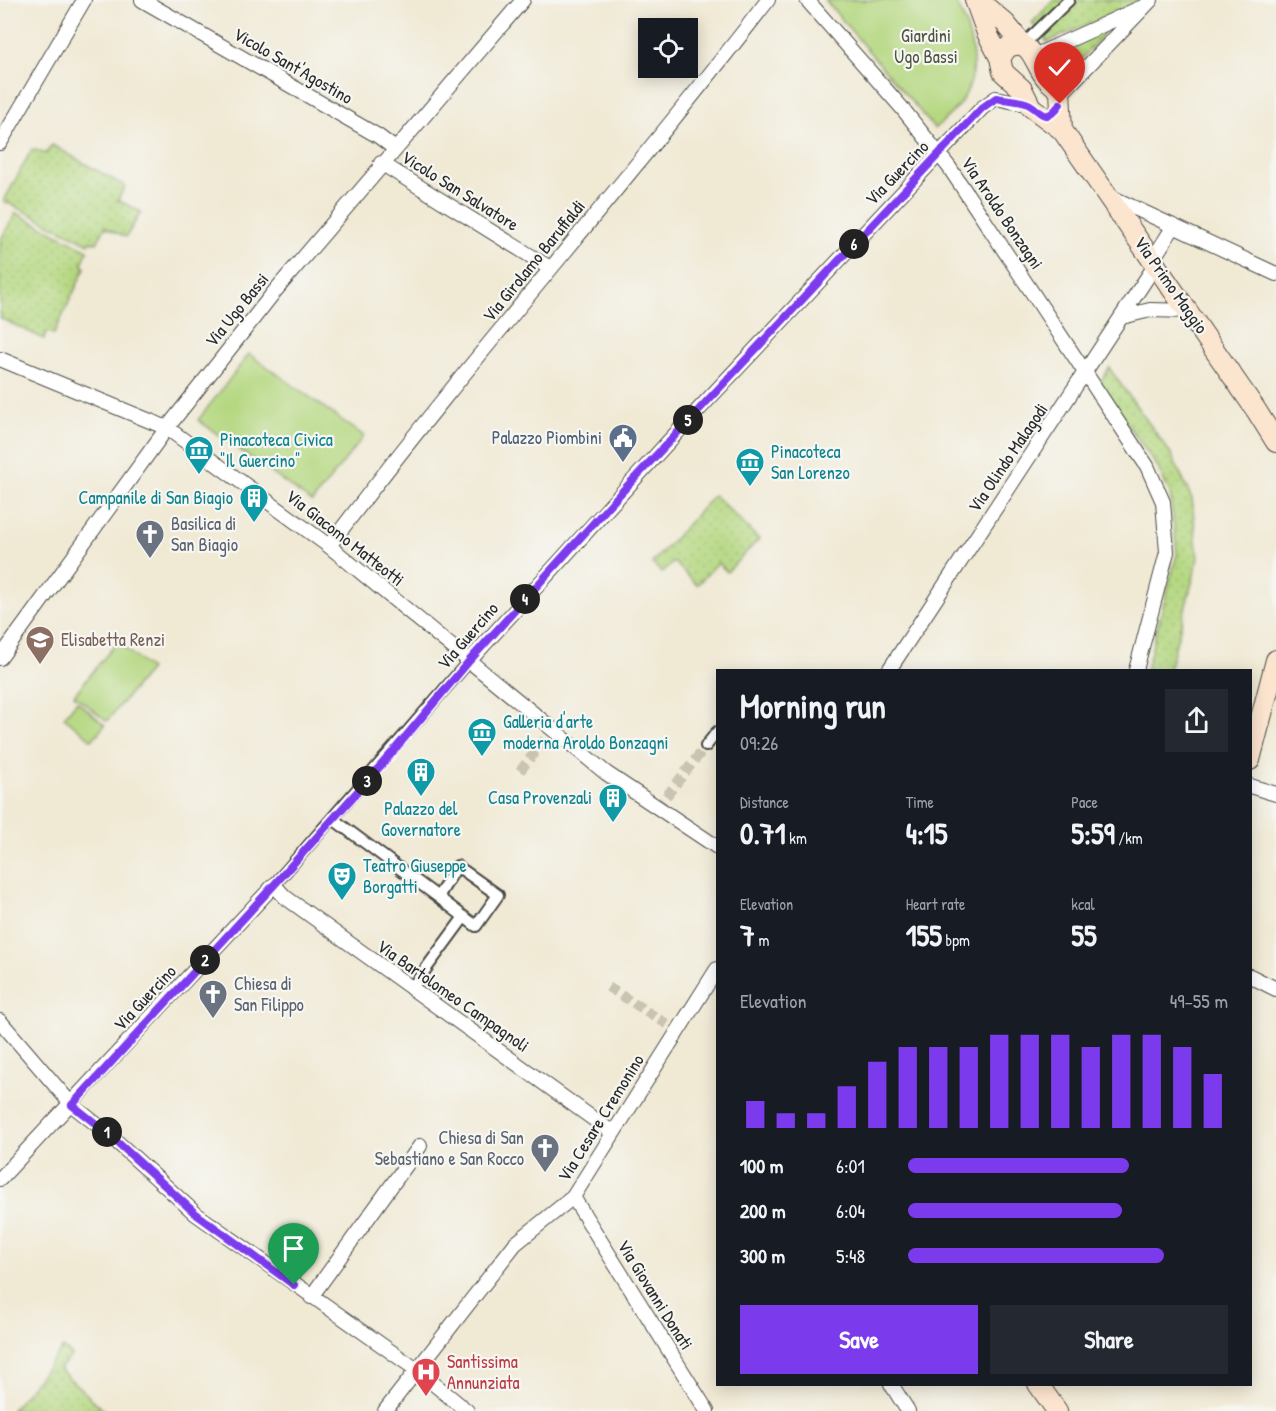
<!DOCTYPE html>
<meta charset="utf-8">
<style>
:root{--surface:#171b24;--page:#242831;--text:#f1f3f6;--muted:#9ea1a6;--accent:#7c3aed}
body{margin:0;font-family:"Patrick Hand",sans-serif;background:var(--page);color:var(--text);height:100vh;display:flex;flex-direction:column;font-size:22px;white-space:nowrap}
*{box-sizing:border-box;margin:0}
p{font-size:20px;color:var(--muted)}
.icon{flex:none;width:33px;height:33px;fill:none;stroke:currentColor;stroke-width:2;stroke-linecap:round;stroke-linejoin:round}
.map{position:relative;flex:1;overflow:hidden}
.details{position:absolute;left:716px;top:669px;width:536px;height:717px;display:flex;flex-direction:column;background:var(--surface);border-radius:0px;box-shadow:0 3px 15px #0003}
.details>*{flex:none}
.fabs{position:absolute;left:638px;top:18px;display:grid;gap:12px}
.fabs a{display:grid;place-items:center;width:60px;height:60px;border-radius:0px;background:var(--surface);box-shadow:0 3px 15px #0003;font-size:30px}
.pin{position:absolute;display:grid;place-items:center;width:51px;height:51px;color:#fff;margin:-62px -26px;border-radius:50% 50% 50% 0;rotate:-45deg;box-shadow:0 0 6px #0007}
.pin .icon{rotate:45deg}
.km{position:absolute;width:30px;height:30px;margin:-15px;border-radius:50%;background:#222;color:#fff;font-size:16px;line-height:30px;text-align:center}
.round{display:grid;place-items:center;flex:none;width:63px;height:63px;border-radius:0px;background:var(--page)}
.overview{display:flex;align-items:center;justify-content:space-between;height:102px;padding:0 24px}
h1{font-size:33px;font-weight:700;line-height:45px}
.figures{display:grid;grid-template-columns:repeat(3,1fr);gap:9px;height:102px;padding:6px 24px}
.figures div{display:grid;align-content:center}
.figures b{font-size:30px;font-weight:700}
.figures small{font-size:16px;font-weight:400}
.figures p{font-size:16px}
.chart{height:168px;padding:12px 24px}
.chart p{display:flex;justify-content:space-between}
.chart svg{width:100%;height:108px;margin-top:6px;stroke:var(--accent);stroke-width:6}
.action{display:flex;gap:12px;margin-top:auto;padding:12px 24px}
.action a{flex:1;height:69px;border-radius:0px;background:var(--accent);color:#fff;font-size:24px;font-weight:700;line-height:69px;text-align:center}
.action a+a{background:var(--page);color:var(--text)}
ul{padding:0 24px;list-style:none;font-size:20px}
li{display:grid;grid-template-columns:96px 72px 1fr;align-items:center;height:45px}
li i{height:15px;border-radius:8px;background:var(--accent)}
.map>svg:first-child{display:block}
.grass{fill:url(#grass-dots);stroke:#708155;stroke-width:1.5}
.park{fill:#b4d77f;stroke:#708155;stroke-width:1.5}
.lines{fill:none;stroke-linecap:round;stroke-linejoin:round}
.pedestrian-tunnel{stroke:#c9c3b2;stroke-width:10;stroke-dasharray:10 5;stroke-linecap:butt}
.pedestrian-casing{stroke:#494844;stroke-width:14}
.minor-casing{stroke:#494844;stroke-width:16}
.secondary-casing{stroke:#494844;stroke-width:22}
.pedestrian{stroke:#fff;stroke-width:10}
.minor{stroke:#fff;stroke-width:14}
.secondary{stroke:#fce5cf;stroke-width:20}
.route-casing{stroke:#fff;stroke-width:12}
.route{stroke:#7c3aed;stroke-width:8}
.labels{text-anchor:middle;stroke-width:4.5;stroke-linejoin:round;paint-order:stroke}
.park-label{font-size:18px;fill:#4d5640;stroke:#f6f6f2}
.street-label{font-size:18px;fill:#2b2b2b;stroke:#f6f6f2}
.service-label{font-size:18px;fill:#4e5e75;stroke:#f6f6f2;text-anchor:end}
.culture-label{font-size:18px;fill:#0d838f;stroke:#f6f6f2;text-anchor:start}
.worship-label{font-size:18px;fill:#5b616d;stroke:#f6f6f2;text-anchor:start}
.education-label{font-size:18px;fill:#785e54;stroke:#f6f6f2;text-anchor:start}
.health-label{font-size:18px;fill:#be3a42;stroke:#f6f6f2;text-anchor:start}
</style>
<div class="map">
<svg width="1276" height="1411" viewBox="0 0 1276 1411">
<defs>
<pattern id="grass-dots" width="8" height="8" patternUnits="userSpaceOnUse" patternTransform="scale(1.5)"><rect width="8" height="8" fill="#b4d77f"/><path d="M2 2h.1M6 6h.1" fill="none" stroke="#9bb96e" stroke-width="1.8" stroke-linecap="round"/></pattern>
</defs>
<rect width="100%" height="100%" fill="#f6f6f2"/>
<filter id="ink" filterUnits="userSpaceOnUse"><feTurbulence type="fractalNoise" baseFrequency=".0167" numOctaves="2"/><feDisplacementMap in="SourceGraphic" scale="12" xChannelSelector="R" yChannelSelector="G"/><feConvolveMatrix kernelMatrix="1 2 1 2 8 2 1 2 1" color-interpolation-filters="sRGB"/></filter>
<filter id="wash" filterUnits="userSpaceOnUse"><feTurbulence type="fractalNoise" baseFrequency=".008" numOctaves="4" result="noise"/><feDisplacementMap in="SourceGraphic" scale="24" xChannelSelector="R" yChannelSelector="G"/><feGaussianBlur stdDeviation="1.35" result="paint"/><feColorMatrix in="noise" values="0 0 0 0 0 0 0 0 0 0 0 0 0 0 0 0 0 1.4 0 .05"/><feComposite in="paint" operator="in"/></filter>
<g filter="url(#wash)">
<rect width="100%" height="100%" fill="#f0e9d4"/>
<path class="grass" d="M 1054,0 L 1138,0 L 1134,5 L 1047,42 L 1032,23 Z
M 1111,25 L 1066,77 L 1050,64 L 1049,56 Z
M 52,145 L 125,186 L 118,200 L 141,212 L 126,237 L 105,227 L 97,243 L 90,241 L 89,244 L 4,201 L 32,149 L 46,154 Z
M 16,213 L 88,250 L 82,264 L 85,268 L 54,334 L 47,332 L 44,339 L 0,318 L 0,241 Z
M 1109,368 L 1171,454 L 1192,499 L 1198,560 L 1169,670 L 1146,670 L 1177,554 L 1170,493 L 1157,466 L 1099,384 Z
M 714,495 L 759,539 L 727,572 L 718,563 L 697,585 L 674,562 L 662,573 L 652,563 Z
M 63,1348 L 72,1355 L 59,1369 L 105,1411 L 11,1411 Z"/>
<path class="park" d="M 825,0 L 955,0 C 971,31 983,70 961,102 C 954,112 944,120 935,129 Z
M 249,354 L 364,436 L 312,502 L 198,420 Z
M 117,642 L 150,669 L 107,721 L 74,695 Z
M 77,701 L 105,725 L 92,740 L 64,717 Z"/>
</g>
<g filter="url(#ink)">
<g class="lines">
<path class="pedestrian-tunnel" d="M 520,771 L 548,735
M 657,808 L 706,746
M 608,987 L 670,1026"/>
<g class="pedestrian-casing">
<path id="pedestrian" d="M 1023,45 L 1069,0
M 706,746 L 717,732
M 333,819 L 438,897
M 457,866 L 498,895 L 476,926 L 438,897 Z
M 274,885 L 470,660
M 411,989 L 464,917"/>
</g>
<g class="minor-casing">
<path id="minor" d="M 142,0 L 378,136 L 394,148
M 807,0 L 902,108 L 949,167 L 1147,466 L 1163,502 L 1167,552 L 1136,670
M 1034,56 L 1140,8
M 1061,94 L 1151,0
M 0,143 L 84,0
M 381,163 L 550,268
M 1109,196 L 1276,274
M 1153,259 L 1174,226
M 1122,317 L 1150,310 L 1189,311
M 0,359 L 167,428 L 329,546 L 606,773 L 717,847
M 329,546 C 469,359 626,185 768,0
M 0,658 L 167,428 L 275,291 L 523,0
M 470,660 L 670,440 L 982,108 L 996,98 L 1030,105
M 889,670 L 1156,264
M 1250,786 L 1276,794
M 1250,976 L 1276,989
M 0,1021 L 72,1105 L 105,1131 L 196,1214 L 417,1370 L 467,1411
M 0,1179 L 274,885 L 285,897 L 613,1133
M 573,1197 L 707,1411
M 311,1297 L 420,1146
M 891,1384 L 908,1411
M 385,1411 L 515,1244 L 573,1197 L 717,969"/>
</g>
<g class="secondary-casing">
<path id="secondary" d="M 975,0 L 987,33 L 1000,58
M 978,0 L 1005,23 L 1023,45
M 1062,130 L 1060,91 C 1054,85 1047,81 1043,74 C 1033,60 1030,36 1007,48 L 1000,58 L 1003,72 L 1022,89 L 1031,107 L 1062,130 L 1256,410 L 1276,442
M 1250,760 L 1276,660
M 1038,1384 L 1057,1411"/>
</g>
<use href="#pedestrian" class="pedestrian"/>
<use href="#minor" class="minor"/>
<use href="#secondary" class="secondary"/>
</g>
</g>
<g class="lines" filter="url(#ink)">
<g class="route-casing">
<path id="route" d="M 294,1285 L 196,1214 L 105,1131 L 72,1105 L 274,885 L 391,754 L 470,660 L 618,496 L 982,108 L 996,98 C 1005,100 1022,100 1030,105 C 1043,113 1046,124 1060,104"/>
</g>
<use href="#route" class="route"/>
</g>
<defs>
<g id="civic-pin" transform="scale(1.5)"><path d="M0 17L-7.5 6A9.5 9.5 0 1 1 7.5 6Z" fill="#5c6f8a" stroke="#f6f6f2"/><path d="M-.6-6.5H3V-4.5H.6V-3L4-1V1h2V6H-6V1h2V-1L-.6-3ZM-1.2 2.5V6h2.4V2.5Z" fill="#fff"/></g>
<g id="museum-pin" transform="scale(1.5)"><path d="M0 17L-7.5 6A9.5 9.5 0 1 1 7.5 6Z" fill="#0f9aa8" stroke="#f6f6f2"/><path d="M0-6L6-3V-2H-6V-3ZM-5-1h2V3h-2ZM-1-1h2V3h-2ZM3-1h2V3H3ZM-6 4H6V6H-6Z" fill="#fff"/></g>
<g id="building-pin" transform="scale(1.5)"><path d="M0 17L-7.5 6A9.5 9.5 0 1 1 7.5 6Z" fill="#0f9aa8" stroke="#f6f6f2"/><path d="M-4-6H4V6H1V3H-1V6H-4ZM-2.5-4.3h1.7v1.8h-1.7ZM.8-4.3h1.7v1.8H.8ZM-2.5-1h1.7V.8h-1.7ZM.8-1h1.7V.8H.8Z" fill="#fff"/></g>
<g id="church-pin" transform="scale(1.5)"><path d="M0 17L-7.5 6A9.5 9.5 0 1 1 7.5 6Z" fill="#6b7280" stroke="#f6f6f2"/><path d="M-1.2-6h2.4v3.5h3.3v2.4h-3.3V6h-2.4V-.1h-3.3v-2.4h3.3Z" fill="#fff"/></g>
<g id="school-pin" transform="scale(1.5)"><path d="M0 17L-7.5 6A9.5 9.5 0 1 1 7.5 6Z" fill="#8d6e63" stroke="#f6f6f2"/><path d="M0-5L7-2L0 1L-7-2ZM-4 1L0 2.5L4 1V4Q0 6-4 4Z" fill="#fff"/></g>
<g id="theatre-pin" transform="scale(1.5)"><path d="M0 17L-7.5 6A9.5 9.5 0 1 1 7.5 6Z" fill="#0f9aa8" stroke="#f6f6f2"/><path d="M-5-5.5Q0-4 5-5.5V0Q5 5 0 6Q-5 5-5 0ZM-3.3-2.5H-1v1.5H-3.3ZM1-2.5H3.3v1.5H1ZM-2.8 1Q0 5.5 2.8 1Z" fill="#fff"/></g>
<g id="hospital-pin" transform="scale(1.5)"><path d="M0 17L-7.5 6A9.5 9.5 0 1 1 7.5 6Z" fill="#e0444e" stroke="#f6f6f2"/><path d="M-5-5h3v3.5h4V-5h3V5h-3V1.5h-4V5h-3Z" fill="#fff"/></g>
</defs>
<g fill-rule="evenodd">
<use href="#civic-pin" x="623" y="438"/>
<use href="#museum-pin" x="199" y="450"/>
<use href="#museum-pin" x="750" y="462"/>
<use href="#building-pin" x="254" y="498"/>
<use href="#church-pin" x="150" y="534"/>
<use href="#school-pin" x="40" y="640"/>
<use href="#museum-pin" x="482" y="732"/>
<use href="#building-pin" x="421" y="772"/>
<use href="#building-pin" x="613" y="798"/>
<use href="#theatre-pin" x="342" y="876"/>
<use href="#church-pin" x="213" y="994"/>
<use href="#church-pin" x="545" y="1148"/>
<use href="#hospital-pin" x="426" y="1372"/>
</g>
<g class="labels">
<g class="park-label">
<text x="926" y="42">Giardini<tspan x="926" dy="21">Ugo Bassi</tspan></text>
</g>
<g class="street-label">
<text transform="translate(293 66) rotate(30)" y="6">Vicolo Sant'Agostino</text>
<text transform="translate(897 173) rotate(-46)" y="6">Via Guercino</text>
<text transform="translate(460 191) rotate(32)" y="6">Vicolo San Salvatore</text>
<text transform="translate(1002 213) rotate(56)" y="6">Via Aroldo Bonzagni</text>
<text transform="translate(534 261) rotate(-51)" y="6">Via Girolamo Baruffaldi</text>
<text transform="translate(1171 285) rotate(55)" y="6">Via Primo Maggio</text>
<text transform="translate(237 310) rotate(-51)" y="6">Via Ugo Bassi</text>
<text transform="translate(1008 458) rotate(-56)" y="6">Via Olindo Malagodi</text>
<text transform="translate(345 538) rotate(38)" y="6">Via Giacomo Matteotti</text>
<text transform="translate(468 636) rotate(-49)" y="6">Via Guercino</text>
<text transform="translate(453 996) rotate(35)" y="6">Via Bartolomeo Campagnoli</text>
<text transform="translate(145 998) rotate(-47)" y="6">Via Guercino</text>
<text transform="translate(601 1118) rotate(-58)" y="6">Via Cesare Cremonino</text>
<text transform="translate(655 1295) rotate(58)" y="6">Via Giovanni Donati</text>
</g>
<g class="service-label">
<text x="602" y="444">Palazzo Piombini</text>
</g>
<g class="culture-label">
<text x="220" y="446">Pinacoteca Civica<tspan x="220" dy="21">"Il Guercino"</tspan></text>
<text x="771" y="458">Pinacoteca<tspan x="771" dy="21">San Lorenzo</tspan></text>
<text x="233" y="504" text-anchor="end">Campanile di San Biagio</text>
<text x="503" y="728">Galleria d'arte<tspan x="503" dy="21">moderna Aroldo Bonzagni</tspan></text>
<text x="592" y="804" text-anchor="end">Casa Provenzali</text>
<text x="421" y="815" text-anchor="middle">Palazzo del<tspan x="421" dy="21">Governatore</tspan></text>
<text x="363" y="872">Teatro Giuseppe<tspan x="363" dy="21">Borgatti</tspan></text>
</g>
<g class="worship-label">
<text x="171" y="530">Basilica di<tspan x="171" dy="21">San Biagio</tspan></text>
<text x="234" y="990">Chiesa di<tspan x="234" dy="21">San Filippo</tspan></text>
<text x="524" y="1144" text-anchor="end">Chiesa di San<tspan x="524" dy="21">Sebastiano e San Rocco</tspan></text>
</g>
<g class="education-label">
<text x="61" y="646">Elisabetta Renzi</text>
</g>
<g class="health-label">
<text x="447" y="1368">Santissima<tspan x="447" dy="21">Annunziata</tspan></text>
</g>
</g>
</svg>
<div class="fabs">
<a><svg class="icon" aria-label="locate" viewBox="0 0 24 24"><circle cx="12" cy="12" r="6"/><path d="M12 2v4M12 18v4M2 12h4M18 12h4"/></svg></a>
</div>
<div class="pin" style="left:294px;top:1285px;background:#1e9e55"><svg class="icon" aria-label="arrive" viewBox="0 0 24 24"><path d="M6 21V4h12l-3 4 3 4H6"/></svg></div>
<div class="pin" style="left:1060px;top:104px;background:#d93025"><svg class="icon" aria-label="check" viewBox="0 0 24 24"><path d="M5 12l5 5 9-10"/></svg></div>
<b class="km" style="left:107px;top:1132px">1</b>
<b class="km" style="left:205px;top:960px">2</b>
<b class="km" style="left:367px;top:781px">3</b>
<b class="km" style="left:525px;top:599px">4</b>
<b class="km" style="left:688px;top:420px">5</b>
<b class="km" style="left:854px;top:244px">6</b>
<section class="details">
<div class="overview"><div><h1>Morning run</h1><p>09:26</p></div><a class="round"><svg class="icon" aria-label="share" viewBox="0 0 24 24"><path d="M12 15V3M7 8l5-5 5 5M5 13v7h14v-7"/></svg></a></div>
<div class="figures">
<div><p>Distance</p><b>0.71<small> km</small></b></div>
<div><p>Time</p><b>4:15</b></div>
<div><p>Pace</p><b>5:59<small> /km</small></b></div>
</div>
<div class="figures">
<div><p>Elevation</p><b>7<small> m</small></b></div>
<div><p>Heart rate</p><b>155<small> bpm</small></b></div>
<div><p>kcal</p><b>55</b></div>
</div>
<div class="chart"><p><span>Elevation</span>49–55 m</p>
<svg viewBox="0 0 160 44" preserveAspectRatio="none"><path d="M5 44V33M15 44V38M25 44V38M35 44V27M45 44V17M55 44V11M65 44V11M75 44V11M85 44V6M95 44V6M105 44V6M115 44V11M125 44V6M135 44V6M145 44V11M155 44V22"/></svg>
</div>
<ul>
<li><b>100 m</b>6:01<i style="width:69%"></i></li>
<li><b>200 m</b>6:04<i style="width:67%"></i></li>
<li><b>300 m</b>5:48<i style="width:80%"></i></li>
</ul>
<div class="action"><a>Save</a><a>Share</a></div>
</section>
</div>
